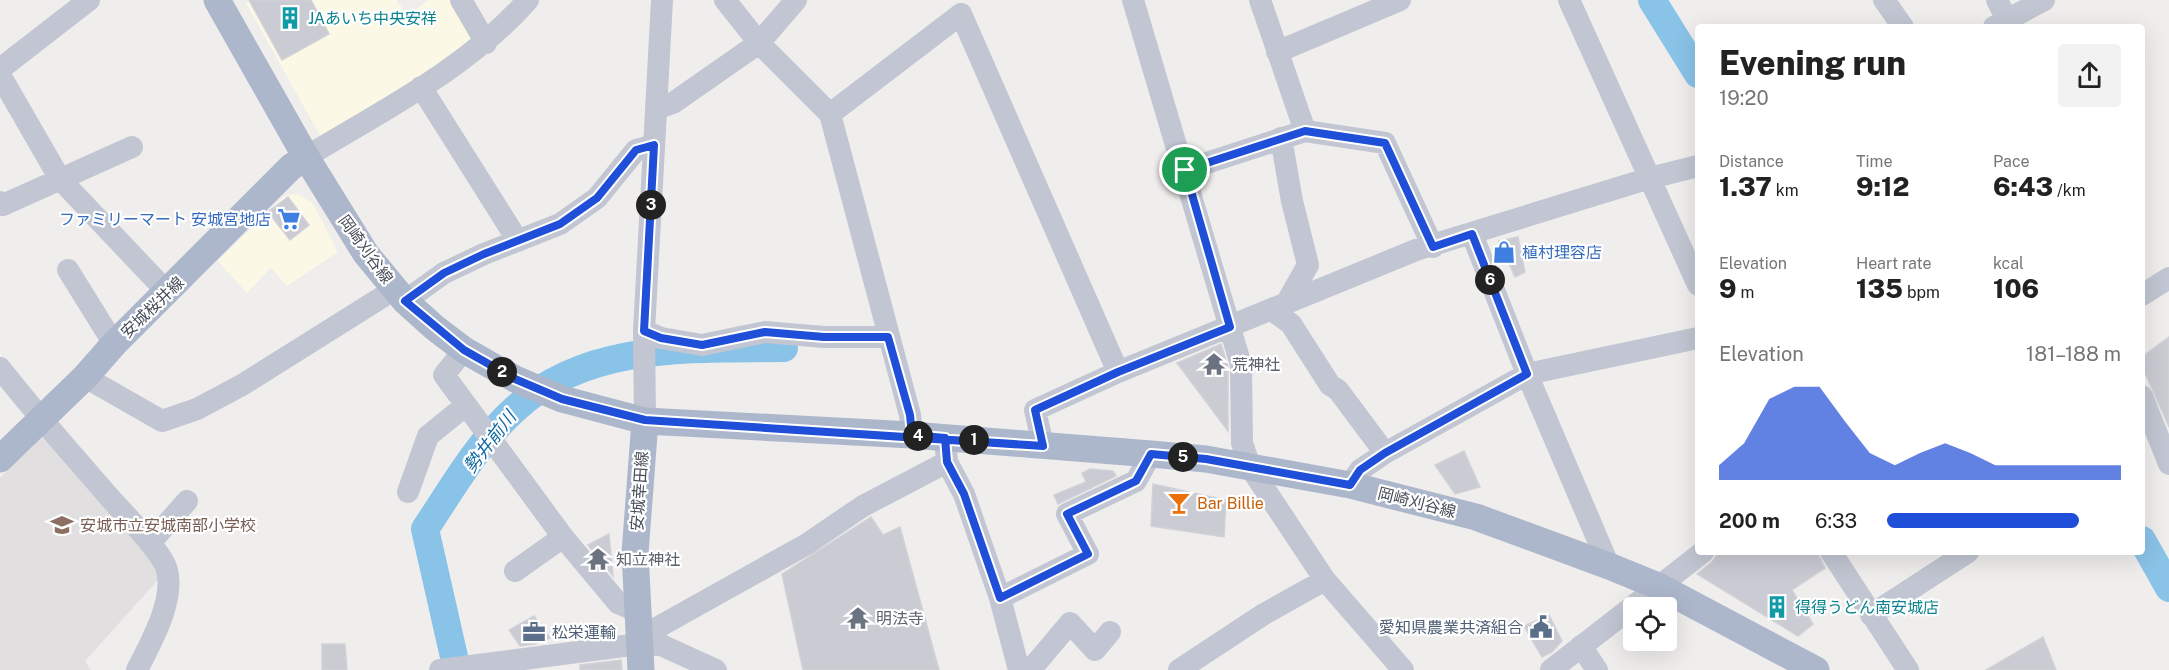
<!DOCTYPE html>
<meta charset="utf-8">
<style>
:root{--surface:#fff;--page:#f2f2f2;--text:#222;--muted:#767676;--accent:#1f4ed8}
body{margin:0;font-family:"Public Sans","Noto Sans JP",sans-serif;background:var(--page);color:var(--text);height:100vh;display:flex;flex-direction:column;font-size:22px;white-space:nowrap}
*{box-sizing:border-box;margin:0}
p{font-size:20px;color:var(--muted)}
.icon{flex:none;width:33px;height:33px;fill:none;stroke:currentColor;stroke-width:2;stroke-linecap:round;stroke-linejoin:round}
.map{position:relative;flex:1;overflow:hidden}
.drawer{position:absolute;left:1695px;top:24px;width:450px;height:531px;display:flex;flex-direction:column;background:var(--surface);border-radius:6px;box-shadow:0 6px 24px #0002}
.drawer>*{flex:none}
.buttons{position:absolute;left:1623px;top:597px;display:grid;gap:12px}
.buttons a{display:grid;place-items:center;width:54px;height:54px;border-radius:6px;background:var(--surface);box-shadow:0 6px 24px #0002;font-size:30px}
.pin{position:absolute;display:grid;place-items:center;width:51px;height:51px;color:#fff;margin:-26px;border:3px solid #fff;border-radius:50%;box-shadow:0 2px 6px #0007}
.km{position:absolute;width:30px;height:30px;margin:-15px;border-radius:50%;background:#222;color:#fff;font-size:16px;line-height:30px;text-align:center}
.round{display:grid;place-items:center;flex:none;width:63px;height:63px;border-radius:6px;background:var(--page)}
.headline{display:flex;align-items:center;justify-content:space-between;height:102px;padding:0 24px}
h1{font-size:33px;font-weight:800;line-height:45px}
.metrics{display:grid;grid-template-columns:repeat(3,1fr);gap:9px;height:102px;padding:6px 24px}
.metrics div{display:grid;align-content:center}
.metrics b{font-size:26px;font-weight:800}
.metrics small{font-size:16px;font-weight:400}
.metrics p{font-size:16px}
.chart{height:168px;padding:12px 24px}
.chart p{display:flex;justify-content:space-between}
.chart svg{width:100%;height:108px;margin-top:6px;fill:var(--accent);opacity:.7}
ul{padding:0 24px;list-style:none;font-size:20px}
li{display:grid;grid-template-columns:96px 72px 1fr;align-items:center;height:45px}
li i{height:15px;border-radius:8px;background:var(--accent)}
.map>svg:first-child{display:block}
.commercial{fill:#fbf9e6}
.education{fill:#e1dfdf}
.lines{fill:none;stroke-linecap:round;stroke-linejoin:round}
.river{stroke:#8ac3e8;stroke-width:28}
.building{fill:#cacbd3;stroke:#d1d2d8;stroke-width:1.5}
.minor{stroke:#c1c6d2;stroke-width:22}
.major{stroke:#adb7cb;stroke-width:27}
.route-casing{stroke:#fff;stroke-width:12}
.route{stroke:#1f4ed8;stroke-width:8}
.labels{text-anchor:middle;stroke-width:4.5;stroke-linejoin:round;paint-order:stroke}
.culture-label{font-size:16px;fill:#0d838f;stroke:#fff;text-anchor:start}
.shop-label{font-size:16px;fill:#366cbe;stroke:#fff;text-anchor:end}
.street-label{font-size:16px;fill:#464d5a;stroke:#fff}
.worship-label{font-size:16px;fill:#5b616d;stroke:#fff;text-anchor:start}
.food-label{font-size:16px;fill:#c56008;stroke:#fff;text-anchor:start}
.education-label{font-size:16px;fill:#785e54;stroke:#fff;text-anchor:start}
.service-label{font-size:16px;fill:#4e5e75;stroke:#fff;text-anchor:end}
.water-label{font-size:18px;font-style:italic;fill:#1169a2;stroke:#fff}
</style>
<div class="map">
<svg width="2169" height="670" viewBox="0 0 2169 670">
<rect width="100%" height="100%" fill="#f0eded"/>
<path class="commercial" d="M 251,0 L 396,0 L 408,16 L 428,0 L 454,0 L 474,44 L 322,139 L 246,3 Z
M 298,194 L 313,204 L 338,252 L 287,286 L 271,268 L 247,293 L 218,261 L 284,196 Z"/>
<path class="education" d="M 46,434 L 164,573 L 85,661 L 91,670 L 0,670 L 0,478 Z"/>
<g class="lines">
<path class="river" d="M 1652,0 L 1698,74
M 2142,540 L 2169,588
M 457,670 L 425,529 C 451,490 480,440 515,409 C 587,342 693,349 784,348"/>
</g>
<path class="building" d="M 249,0 L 311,0 L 329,34 L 282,60 Z
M 288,197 L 309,225 L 290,240 L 268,212 Z
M 1518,237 L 1525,272 L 1515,277 L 1499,241 Z
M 2169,337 L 2169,427 L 2142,366 L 2142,357 Z
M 1221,344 L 1228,367 L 1228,431 L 1177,363 Z
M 1464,451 L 1480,487 L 1455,494 L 1435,465 Z
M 1090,469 L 1113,471 L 1116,476 L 1058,504 L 1054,495 L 1086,482 L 1082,473 Z
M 1153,484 L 1226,500 L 1224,537 L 1151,526 Z
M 871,517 L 883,535 L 900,527 L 939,670 L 803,670 L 782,574 Z
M 609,534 L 613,576 L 588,545 Z
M 1719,552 L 1817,552 L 1825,568 L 1792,590 L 1813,624 L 1798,636 L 1697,574 L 1712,562 Z
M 1549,615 L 1562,641 L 1552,652 L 1542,657 L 1524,626 Z
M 534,616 L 550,638 L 535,644 L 520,646 L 509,630 Z
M 2043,637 L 2056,670 L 1986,670 Z
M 322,644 L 345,644 L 347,670 L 322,670 Z
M 621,660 L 622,670 L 580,670 L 580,665 Z"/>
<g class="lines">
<path class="minor" d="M 461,0 L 486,43
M 725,0 L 759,43 L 830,114 L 910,415 L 912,435
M 1133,0 L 1241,365 L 1242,443 L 1250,467 L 1325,580 L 1403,670
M 1569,0 L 1698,285
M 1884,0 L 1903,27
M 1997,0 L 2007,20
M 1994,27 L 2044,0
M 1277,52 L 1400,0
M 0,69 L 89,0
M 0,75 L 60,179 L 168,293
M 421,87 L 518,241
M 656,109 L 673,103 L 759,43 L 796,0
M 830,114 L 961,14 L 1118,372
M 1305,131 L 1385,143 L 1433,247
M 1281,138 L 1292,201 L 1308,265 L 1287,302
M 306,157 C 383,110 468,68 528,0
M 1185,170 L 1305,131 L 1260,0
M 0,202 L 3,205 L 132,147
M 1472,234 L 1527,374 L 1609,566
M 68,270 L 114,344
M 2142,295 L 2169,278
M 405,301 L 444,273 L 484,254 L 560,224 L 597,198 L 636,150 L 654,145
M 1272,310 L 1291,324 L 1330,385 L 1338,390 L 1385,453
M 644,331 L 661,338 L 702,345 L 765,332 L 824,337 L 888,337
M 464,350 L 444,375 L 563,537 L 618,603 L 637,611
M 0,368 C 35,413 73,455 110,498 C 124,514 162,551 167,570 C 175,601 150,644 137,670
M 85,377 L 162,421 L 197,409 L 242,385 L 395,289
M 2142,396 L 2169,464
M 645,421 L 644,331 L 662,0
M 1043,445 L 1035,410 L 1118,372 L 1416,250 L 1650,178 L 1698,166
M 946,449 L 947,462 L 964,494 L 1000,598 L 1019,670
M 1350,485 L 1360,470 L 1385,453 L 1527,374 L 1698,338
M 408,492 L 428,436 L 465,406
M 150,543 L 187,501
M 1831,552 L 1908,670
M 515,571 L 563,537
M 1000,598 L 1088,554 L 1067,514 L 1136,481 L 1151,454
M 1871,615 L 1968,552
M 639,644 L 653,630 L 807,544 L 863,506 L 947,462
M 1581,646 L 1597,670
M 1032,668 L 1070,623 L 1095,650 L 1110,632
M 440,670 L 639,644 L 661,645 L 716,670
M 1179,670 L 1264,614 L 1325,580
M 1551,670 L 1703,552"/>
<path class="major" d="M 217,0 L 306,157 L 366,254 L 405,301 L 435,328 L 464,350 L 515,379 L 562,399 L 645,421 L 912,435 L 1151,454 L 1206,459 L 1350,485 L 1476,517 L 1609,566 L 1658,586 L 1816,670
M 0,459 L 85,377 L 114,344 L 291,167 L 306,157
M 641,670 L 635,553 L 645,421"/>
</g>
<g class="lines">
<g class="route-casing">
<path id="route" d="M 1185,170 L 1230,327 L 1118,372 L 1035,410 L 1043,446 L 645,420 L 562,399 L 515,379 L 464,350 L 405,301 L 444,273 L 484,254 L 560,224 L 597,198 L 636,150 L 654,145 L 644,331 L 661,338 L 702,345 L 765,332 L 824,337 L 888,337 L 910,415 L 912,435 L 945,438 L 947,462 L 964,494 L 1000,598 L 1088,554 L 1067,514 L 1136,481 L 1151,454 L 1206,459 L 1350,485 L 1360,470 L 1385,453 L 1527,374 L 1472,234 L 1433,247 L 1385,143 L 1305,131 L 1185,170"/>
</g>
<use href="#route" class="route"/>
</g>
<defs>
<g id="building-bare" transform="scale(1.8)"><path d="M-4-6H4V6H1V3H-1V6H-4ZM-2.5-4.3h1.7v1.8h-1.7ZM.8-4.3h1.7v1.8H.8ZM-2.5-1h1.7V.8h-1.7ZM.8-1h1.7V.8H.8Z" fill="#0f9aa8" stroke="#fff" stroke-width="2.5" paint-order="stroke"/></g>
<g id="supermarket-bare" transform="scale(1.8)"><path d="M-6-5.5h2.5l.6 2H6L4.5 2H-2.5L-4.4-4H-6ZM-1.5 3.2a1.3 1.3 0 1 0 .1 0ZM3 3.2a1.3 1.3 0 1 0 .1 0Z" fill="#3f7fe0" stroke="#fff" stroke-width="2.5" paint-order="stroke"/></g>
<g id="shop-bare" transform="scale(1.8)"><path d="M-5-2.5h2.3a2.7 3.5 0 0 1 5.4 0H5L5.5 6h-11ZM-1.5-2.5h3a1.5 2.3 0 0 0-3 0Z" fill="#3f7fe0" stroke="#fff" stroke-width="2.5" paint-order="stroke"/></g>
<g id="temple-bare" transform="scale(1.8)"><path d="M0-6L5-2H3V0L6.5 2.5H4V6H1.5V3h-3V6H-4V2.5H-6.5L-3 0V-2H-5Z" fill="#6b7280" stroke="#fff" stroke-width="2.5" paint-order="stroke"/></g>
<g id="bar-bare" transform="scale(1.8)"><path d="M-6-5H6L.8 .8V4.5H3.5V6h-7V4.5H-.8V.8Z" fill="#e8710a" stroke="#fff" stroke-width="2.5" paint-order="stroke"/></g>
<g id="school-bare" transform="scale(1.8)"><path d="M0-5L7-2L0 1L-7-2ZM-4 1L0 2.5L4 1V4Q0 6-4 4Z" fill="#8d6e63" stroke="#fff" stroke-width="2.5" paint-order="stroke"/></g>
<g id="civic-bare" transform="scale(1.8)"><path d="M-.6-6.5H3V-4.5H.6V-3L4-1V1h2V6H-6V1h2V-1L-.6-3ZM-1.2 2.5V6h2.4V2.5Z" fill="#5c6f8a" stroke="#fff" stroke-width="2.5" paint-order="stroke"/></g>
<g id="office-bare" transform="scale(1.8)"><path d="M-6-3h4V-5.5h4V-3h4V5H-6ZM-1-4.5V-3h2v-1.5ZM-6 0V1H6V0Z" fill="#5c6f8a" stroke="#fff" stroke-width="2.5" paint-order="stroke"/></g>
</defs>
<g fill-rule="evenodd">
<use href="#building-bare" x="290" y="18"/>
<use href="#supermarket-bare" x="289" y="219"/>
<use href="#shop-bare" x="1504" y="252"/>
<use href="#temple-bare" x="1214" y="364"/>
<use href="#bar-bare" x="1179" y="503"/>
<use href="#school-bare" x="62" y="525"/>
<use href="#temple-bare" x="598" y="559"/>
<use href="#building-bare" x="1777" y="607"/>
<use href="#temple-bare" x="858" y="618"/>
<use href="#civic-bare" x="1541" y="627"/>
<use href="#office-bare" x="534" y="632"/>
</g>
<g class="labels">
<g class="culture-label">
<text x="308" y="24">JAあいち中央安祥</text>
<text x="1795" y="613">得得うどん南安城店</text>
</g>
<g class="shop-label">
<text x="271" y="225">ファミリーマート 安城宮地店</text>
<text x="1522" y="258" text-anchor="start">植村理容店</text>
</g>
<g class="street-label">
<text transform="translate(366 249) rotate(54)" y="6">岡崎刈谷線</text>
<text transform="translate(152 307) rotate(-44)" y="6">安城桜井線</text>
<text transform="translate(639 491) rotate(-86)" y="6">安城幸田線</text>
<text transform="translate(1417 502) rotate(14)" y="6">岡崎刈谷線</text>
</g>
<g class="worship-label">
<text x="1232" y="370">荒神社</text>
<text x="616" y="565">知立神社</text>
<text x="876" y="624">明法寺</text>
</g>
<g class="food-label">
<text x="1197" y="509">Bar Billie</text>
</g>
<g class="education-label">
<text x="80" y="531">安城市立安城南部小学校</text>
</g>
<g class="service-label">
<text x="1523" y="633">愛知県農業共済組合</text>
<text x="552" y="638" text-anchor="start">松栄運輸</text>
</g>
<g class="water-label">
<text transform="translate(490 442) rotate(-52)" y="6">勢井前川</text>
</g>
</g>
</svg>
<div class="buttons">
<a><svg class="icon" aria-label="locate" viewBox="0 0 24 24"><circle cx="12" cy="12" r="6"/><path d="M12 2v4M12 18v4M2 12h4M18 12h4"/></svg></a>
</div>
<div class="pin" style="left:1185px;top:170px;background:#1e9e55"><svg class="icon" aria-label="arrive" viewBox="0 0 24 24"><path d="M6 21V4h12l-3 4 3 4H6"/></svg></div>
<b class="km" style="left:974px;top:440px">1</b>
<b class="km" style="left:502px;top:372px">2</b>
<b class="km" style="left:651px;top:205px">3</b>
<b class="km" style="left:918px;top:436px">4</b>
<b class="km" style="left:1183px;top:457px">5</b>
<b class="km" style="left:1490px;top:280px">6</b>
<section class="drawer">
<div class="headline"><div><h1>Evening run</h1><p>19:20</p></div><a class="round"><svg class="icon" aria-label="share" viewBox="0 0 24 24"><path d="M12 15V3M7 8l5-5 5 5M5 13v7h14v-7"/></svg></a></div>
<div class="metrics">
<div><p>Distance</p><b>1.37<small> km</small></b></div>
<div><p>Time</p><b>9:12</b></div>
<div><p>Pace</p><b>6:43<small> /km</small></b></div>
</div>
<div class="metrics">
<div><p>Elevation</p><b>9<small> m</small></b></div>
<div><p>Heart rate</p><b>135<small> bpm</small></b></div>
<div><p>kcal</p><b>106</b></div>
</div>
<div class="chart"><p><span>Elevation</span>181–188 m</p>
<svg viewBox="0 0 160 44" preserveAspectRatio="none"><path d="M0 44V38L10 29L20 11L30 6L40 6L50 20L60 33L70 38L80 33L90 29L100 33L110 38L120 38L130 38L140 38L150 38L160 38V44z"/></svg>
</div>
<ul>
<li><b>200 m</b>6:33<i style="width:82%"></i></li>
</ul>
</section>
</div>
